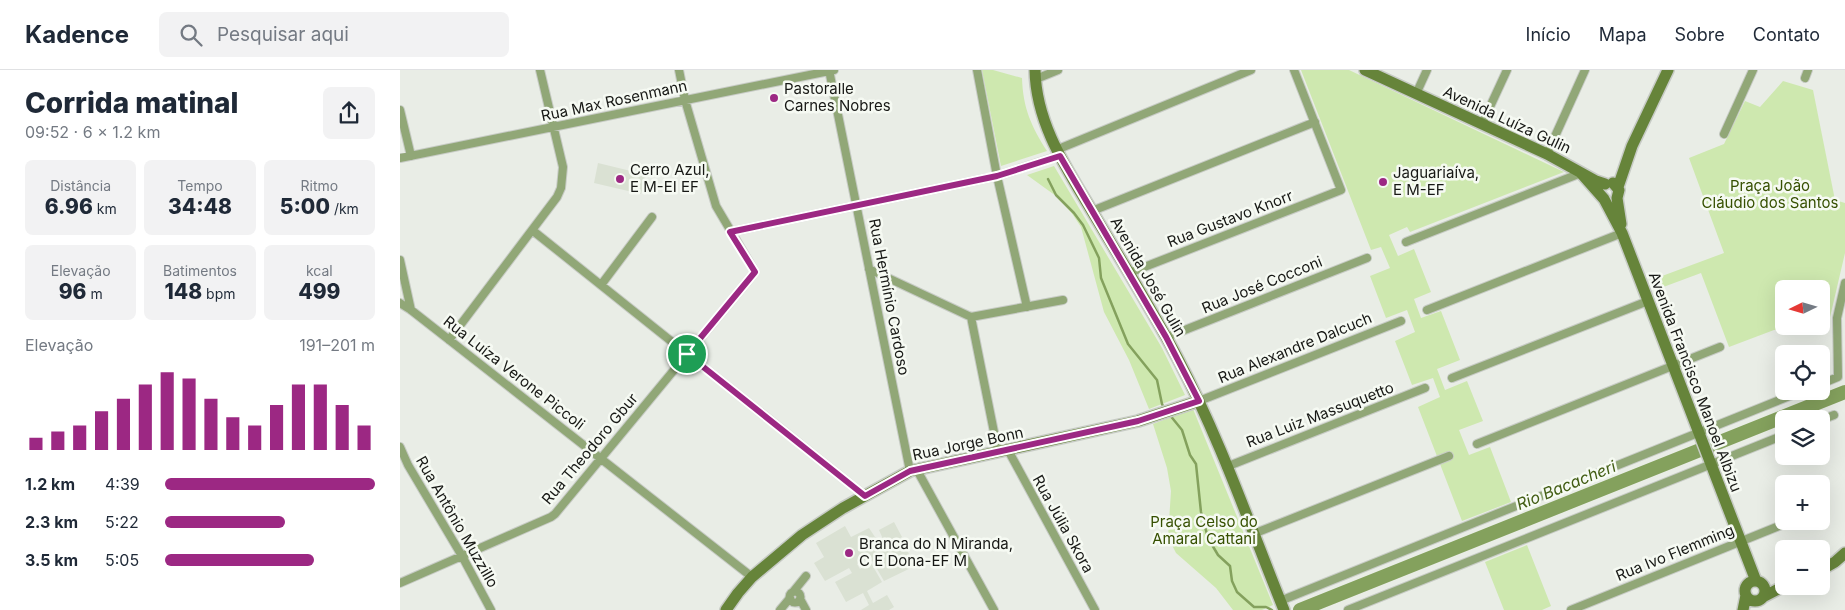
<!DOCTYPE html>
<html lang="pt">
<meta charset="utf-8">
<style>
:root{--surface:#fff;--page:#f2f2f3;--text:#1f2937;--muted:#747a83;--line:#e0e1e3;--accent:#9c2883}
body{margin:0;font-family:Inter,sans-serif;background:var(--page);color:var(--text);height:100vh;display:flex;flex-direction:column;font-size:19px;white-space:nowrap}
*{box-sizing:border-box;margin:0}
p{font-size:16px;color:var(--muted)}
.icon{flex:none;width:28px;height:28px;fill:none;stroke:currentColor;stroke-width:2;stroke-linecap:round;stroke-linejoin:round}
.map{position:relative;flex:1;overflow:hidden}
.sheet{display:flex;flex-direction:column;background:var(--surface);width:400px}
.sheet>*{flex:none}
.needle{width:32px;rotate:265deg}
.fabs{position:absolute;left:1375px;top:210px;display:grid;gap:10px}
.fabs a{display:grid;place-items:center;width:55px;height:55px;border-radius:8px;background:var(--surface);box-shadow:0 5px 20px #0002;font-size:25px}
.pin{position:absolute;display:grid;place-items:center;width:42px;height:42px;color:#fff;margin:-21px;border:2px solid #fff;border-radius:50%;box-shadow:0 1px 5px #0007}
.round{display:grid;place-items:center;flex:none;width:52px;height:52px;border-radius:8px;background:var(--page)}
.head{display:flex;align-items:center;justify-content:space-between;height:85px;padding:0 25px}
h1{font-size:28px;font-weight:800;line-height:38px}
.figures{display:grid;grid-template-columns:repeat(3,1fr);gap:8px;height:85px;padding:5px 25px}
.figures div{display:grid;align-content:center;border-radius:8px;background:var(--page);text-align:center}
.figures b{font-size:21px;font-weight:800}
.figures small{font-size:14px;font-weight:400}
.figures p{font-size:14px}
.chart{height:140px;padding:10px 25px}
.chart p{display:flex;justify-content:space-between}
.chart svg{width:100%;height:90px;margin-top:5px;stroke:var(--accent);stroke-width:6}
ul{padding:0 25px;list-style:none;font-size:16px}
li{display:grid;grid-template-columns:80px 60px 1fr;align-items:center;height:38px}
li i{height:12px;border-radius:6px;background:var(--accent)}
header{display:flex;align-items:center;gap:30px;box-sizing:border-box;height:70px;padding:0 25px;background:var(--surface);border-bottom:1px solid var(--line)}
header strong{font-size:24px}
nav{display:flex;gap:28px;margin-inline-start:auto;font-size:18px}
.search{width:350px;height:45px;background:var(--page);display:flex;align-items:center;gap:12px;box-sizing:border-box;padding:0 18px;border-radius:8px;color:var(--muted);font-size:19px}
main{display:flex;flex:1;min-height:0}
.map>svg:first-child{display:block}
.built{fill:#dae1d3}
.green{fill:#cee8af;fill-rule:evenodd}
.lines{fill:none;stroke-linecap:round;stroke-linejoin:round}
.stream{stroke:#84a15d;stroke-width:2.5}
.river{stroke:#84a15d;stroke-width:14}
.street-casing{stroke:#c7cbc5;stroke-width:10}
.secondary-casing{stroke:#c7cbc5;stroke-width:14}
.street{stroke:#91a777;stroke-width:8}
.secondary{stroke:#66843a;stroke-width:11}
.route-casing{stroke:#fff;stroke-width:10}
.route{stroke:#9c2883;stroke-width:6}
.poi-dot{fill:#9c2883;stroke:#f6faf3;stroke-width:2}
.labels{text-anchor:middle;stroke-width:5;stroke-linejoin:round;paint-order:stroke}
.poi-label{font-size:15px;fill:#171815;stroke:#f6faf3;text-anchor:start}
.street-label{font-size:15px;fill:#171815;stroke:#f6faf3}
.park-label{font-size:15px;fill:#365001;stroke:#f6faf3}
.water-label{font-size:16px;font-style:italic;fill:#425d14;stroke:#f6faf3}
</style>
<header>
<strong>Kadence</strong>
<div class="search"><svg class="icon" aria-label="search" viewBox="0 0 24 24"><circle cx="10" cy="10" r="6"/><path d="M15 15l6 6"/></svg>Pesquisar aqui</div>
<nav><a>Início</a><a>Mapa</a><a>Sobre</a><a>Contato</a></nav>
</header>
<main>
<section class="sheet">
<div class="head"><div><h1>Corrida matinal</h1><p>09:52 · 6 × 1.2 km</p></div><a class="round"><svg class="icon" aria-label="share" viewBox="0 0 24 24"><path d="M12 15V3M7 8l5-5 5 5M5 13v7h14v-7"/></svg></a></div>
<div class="figures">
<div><p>Distância</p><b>6.96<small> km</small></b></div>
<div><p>Tempo</p><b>34:48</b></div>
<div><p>Ritmo</p><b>5:00<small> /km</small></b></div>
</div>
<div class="figures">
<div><p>Elevação</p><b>96<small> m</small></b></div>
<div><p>Batimentos</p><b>148<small> bpm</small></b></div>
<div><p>kcal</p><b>499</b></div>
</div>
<div class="chart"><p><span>Elevação</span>191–201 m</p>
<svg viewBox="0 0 160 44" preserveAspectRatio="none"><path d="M5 44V38M15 44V35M25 44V32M35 44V25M45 44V19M55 44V12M65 44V6M75 44V9M85 44V19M95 44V28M105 44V32M115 44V22M125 44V12M135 44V12M145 44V22M155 44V32"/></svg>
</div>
<ul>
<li><b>1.2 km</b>4:39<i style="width:100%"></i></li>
<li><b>2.3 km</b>5:22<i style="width:57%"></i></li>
<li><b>3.5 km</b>5:05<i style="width:71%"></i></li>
</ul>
</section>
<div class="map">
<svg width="1445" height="540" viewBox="0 0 1445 540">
<rect width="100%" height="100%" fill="#e9ede6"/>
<path class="built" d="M 198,93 L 239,103 L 242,95 L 249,95 L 241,124 L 194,113 Z
M 494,452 L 502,467 L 486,476 L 479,460 Z
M 445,456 L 451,467 L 469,458 L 483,479 L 502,470 L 515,496 L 484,511 L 470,487 L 457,494 L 460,499 L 471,493 L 482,512 L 467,521 L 473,533 L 487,525 L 494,537 L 489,540 L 461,540 L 469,535 L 463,523 L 446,532 L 435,512 L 452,503 L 449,498 L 425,511 L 414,493 L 424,487 L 416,473 Z"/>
<path class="green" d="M 582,0 L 593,0 L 622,8 C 623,38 631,56 647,81 L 601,96 Z
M 901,0 L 949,0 L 1164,102 L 1010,162 L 1007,157 L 989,165 L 998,186 L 1014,179 L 1031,222 L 1014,229 L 1021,248 L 1041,241 L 1060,290 L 1037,299 L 1045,320 L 1067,311 L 1083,351 L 1059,360 L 1069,385 L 1090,377 L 1111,432 L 1062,451 L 1018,337 L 1040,327 L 1033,308 L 1012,315 L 995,271 L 1015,262 L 1007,240 L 986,248 L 970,206 L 990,198 L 981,177 L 971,180 Z
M 1383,11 L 1413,20 L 1435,130 L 1445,133 L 1445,183 L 1427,260 L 1374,260 L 1329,277 L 1301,203 L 1258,219 L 1254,209 L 1324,183 L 1289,88 L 1324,74 L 1345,31 L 1360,37 ZM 1384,219 L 1421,219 L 1421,256 L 1384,256 Z
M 654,96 L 762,278 L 785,325 L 749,339 L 729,290 L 704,242 L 681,157 L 671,142 L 656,126 L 627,105 Z
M 793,339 L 873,535 L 862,540 L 833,540 L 816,518 L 776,483 L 768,467 L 771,421 L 767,398 L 753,354 Z
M 1127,475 L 1151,536 L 1142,540 L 1104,540 L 1085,492 Z"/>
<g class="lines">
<path class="stream" d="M 648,109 L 656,125 L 674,143 L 683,155 L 699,188 L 701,208 L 728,274 L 757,310 L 762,334 L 764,338
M 769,344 L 782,360 L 790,385 L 796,394 L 801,442 L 808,468 L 818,485 L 830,496 L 832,511 L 837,522 L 854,537 L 866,537 L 872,540"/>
<path class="river" d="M 900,540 L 1445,322"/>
<g class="street-casing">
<path id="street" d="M 429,0 L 510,401
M 577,0 L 597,106 L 627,237
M 1405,8 L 1408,0
M 636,9 L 658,0
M 1016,24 L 1027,0
M 0,40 L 11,86
M 1082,54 L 1107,0
M 1324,64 L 1353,0
M 656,80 L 851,0
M 1147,84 L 1185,0
M 0,88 L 434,0
M 692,141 L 915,52
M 132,160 L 465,426
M 330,162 L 597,106 L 659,86
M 1006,172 L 1181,103
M 0,190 L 11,240
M 469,199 L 571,247 L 663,230
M 729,203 L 941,120 L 894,0
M 201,215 L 252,147
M 0,233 L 11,240 L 352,507
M 1027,240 L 1222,163
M 571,247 L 598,382
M 767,267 L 967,188
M 49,270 L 157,127 L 161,118 L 163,97 L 140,0
M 1052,308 L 1248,231
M 1421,314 L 1438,307 L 1437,248 L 1445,213
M 799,331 L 1001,251
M 1421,350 L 1434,345
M 1077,374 L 1320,277
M 0,377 L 8,395 L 62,486 L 91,540
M 608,380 L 695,540
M 826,397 L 1025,318
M 517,400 L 594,540
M 853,464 L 1049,386
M 0,513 L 151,447 L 155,444 L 355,202 L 316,136 L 285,30 L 279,0
M389.5 527a5.5 5.5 0 1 1 11 0a5.5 5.5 0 1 1-11 0Z
M 393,522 L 406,506
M 400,529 L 406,540
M 880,531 L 1402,321
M 380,540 L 390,528
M 948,540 L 1384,365
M 1171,540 L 1389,452"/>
</g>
<g class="secondary-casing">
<path id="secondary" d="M 635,0 C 636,56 669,102 696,148 C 724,195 753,241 778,289 C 820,369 850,456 884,540
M 965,0 L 1147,84 L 1196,111 L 1205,114
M 1181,103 L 1204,129 L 1222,163 L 1356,511
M 1213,113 L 1219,120 L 1217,128 L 1221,154
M 1218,117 L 1232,76 L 1268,0
M 1421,500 L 1435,492 L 1445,483
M1345 521a10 10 0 1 1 20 0a10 10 0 1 1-20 0Z
M 1363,527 L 1384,516
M 326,540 L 338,523 L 352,507 L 402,465 L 443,438 L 510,401 L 738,351 L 799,331
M 1343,540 L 1346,525"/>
</g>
<use href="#street" class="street"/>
<use href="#secondary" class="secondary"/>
</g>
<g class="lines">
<g class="route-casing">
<path id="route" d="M 660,86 L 766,267 L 799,331 L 738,351 L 510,401 L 465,426 L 287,284 L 355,202 L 330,162 L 597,106 Z"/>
</g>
<use href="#route" class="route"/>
</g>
<g class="poi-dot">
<circle cx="374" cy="28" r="5"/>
<circle cx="220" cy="109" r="5"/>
<circle cx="983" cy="112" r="5"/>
<circle cx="449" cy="483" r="5"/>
</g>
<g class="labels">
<g class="poi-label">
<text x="384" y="24">Pastoralle<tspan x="384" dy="17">Carnes Nobres</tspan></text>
<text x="230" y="105">Cerro Azul,<tspan x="230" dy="17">E M-EI EF</tspan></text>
<text x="993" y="108">Jaguariaíva,<tspan x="993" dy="17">E M-EF</tspan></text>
<text x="459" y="479">Branca do N Miranda,<tspan x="459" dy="17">C E Dona-EF M</tspan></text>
</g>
<g class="street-label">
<text transform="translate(214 31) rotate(-12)" y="5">Rua Max Rosenmann</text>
<text transform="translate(1107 50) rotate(25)" y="5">Avenida Luíza Gulin</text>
<text transform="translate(830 149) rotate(-21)" y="5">Rua Gustavo Knorr</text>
<text transform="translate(748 207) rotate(60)" y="5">Avenida José Gulin</text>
<text transform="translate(862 215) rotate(-22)" y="5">Rua José Cocconi</text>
<text transform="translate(489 227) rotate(79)" y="5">Rua Hermínio Cardoso</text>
<text transform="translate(895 278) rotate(-22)" y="5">Rua Alexandre Dalcuch</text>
<text transform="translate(114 303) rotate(38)" y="5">Rua Luíza Verone Piccoli</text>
<text transform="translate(1295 312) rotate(69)" y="5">Avenida Francisco Manoel Albizu</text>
<text transform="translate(920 345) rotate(-21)" y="5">Rua Luiz Massuquetto</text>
<text transform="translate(568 374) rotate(-12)" y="5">Rua Jorge Bonn</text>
<text transform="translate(190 379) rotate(-50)" y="5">Rua Theodoro Gbur</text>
<text transform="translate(57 452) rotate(60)" y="5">Rua Antônio Muzzillo</text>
<text transform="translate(663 454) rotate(61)" y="5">Rua Júlia Skora</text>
<text transform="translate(1275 483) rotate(-22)" y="5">Rua Ivo Flemming</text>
</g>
<g class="park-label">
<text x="1370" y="121">Praça João<tspan x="1370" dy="17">Cláudio dos Santos</tspan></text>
<text x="804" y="457">Praça Celso do<tspan x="804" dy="17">Amaral Cattani</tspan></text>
</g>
<g class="water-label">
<text transform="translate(1166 415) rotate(-22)" y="6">Rio Bacacheri</text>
</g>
</g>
</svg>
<div class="fabs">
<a><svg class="needle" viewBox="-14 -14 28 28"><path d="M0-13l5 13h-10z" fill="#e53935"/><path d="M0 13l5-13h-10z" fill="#747a83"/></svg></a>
<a><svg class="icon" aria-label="locate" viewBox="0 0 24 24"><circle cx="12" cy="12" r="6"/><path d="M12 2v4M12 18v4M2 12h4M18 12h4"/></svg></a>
<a><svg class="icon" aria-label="layers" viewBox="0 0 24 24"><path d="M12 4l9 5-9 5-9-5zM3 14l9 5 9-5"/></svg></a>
<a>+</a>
<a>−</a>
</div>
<div class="pin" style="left:287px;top:284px;background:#1e9e55"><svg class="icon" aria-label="arrive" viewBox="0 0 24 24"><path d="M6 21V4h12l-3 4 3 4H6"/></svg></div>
</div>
</main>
